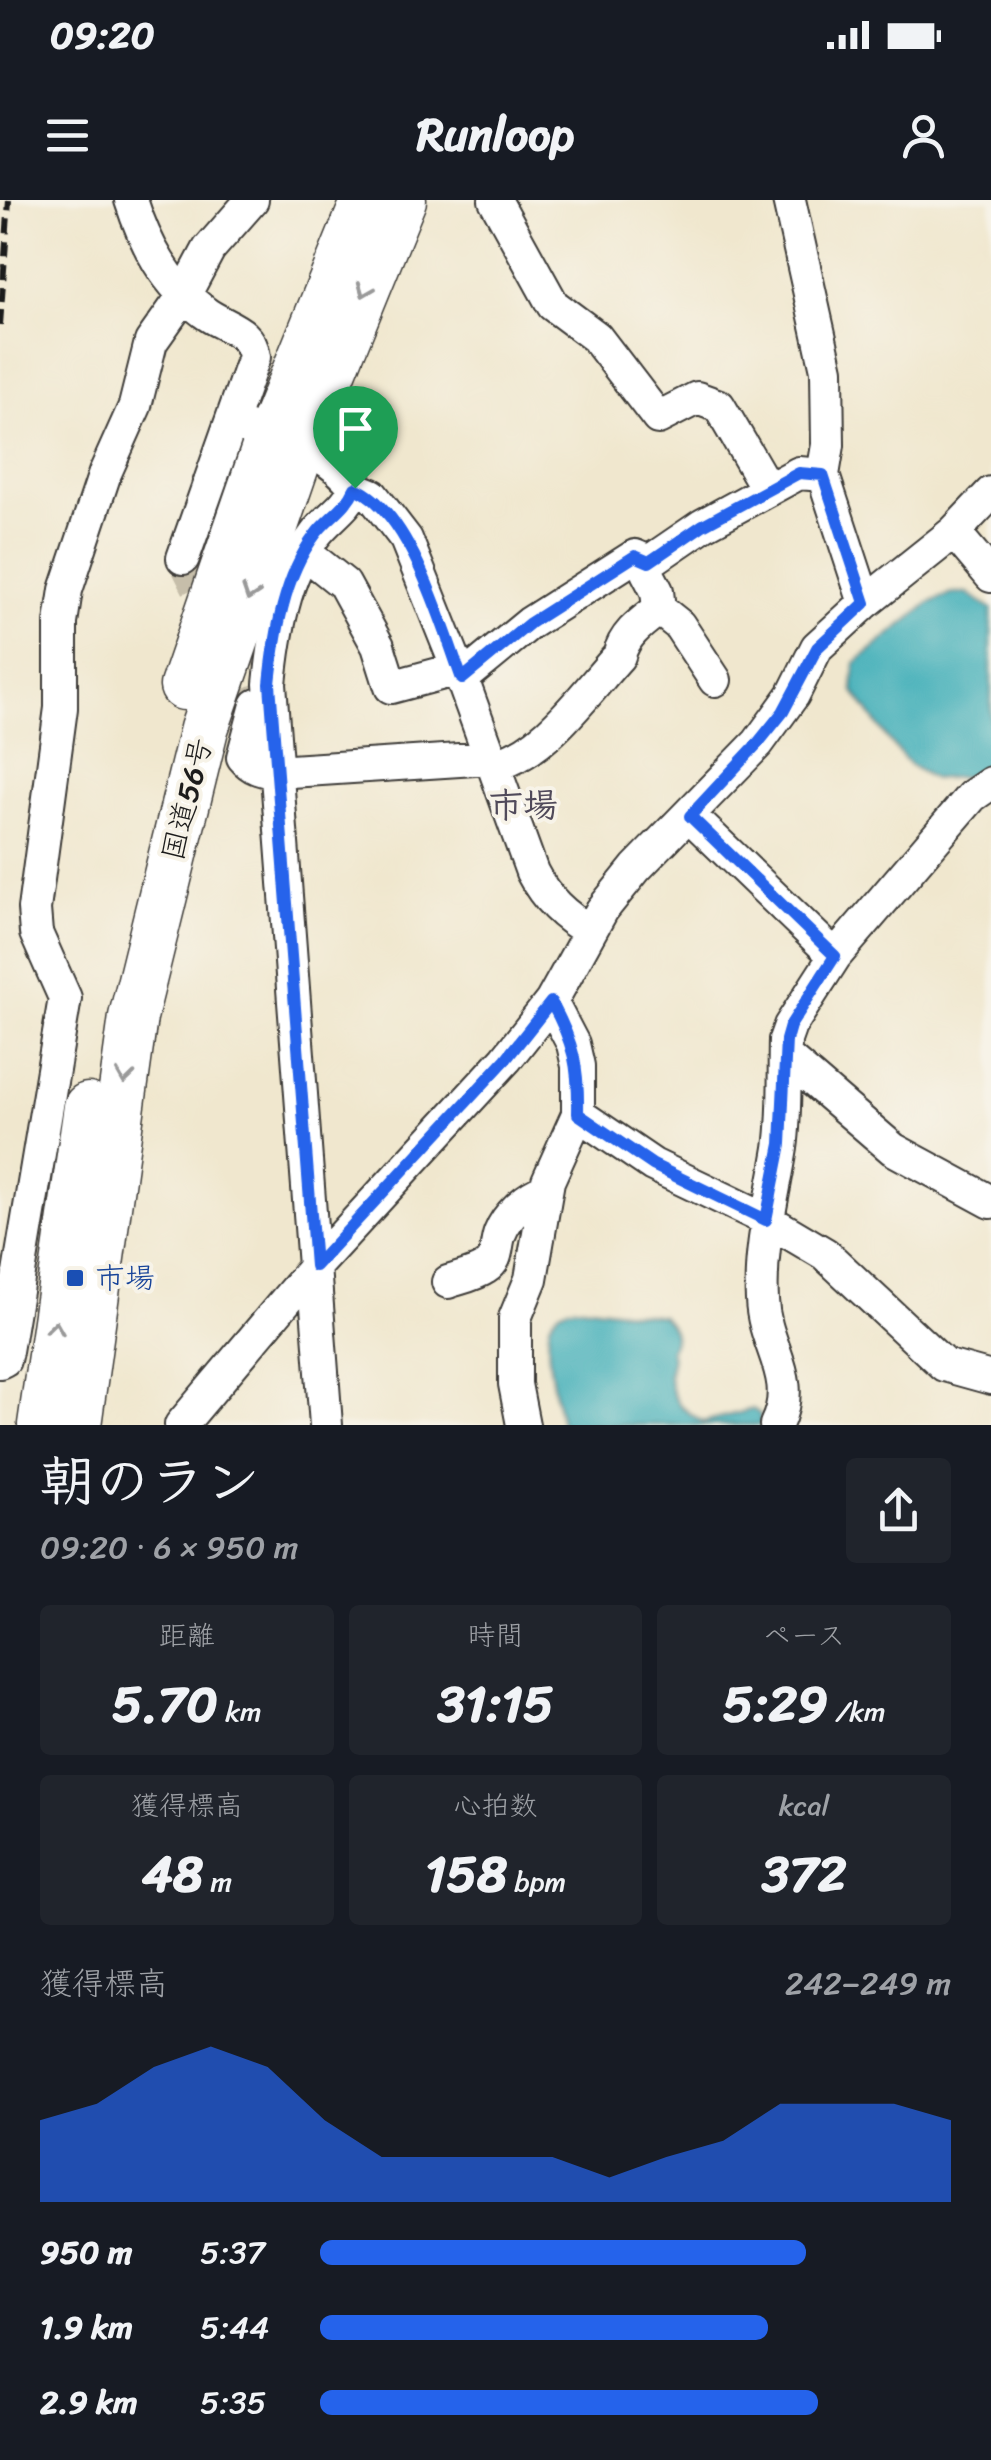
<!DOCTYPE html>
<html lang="ja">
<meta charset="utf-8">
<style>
:root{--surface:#171b24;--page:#20242c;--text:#f1f3f6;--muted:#9ea1a6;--accent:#2563eb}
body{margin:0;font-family:Sriracha,"Klee One",sans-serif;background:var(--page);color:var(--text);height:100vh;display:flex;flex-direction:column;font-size:38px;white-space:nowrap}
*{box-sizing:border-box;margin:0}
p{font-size:32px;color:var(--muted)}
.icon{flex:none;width:55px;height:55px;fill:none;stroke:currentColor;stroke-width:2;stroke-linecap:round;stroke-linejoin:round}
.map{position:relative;height:1225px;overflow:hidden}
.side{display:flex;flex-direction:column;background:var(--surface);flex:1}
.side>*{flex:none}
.pin{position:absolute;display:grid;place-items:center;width:85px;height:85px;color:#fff;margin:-102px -42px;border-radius:50% 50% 50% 0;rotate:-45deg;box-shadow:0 0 10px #0007}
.pin .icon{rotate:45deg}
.round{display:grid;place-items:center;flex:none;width:105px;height:105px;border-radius:10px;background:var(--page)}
.head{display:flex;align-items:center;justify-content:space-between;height:170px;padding:0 40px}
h1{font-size:55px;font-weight:700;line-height:75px}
.figures{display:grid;grid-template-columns:repeat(3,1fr);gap:15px;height:170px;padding:10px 40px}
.figures div{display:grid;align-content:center;border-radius:10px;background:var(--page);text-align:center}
.figures b{font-size:50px;font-weight:700}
.figures small{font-size:28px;font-weight:400}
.figures p{font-size:28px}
.chart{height:280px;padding:20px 40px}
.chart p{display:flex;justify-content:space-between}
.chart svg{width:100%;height:180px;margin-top:10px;fill:var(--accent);opacity:.7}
ul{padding:0 40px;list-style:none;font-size:32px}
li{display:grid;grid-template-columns:160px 120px 1fr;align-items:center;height:75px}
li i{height:25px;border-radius:12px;background:var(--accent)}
.status{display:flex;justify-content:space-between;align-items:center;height:70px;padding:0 50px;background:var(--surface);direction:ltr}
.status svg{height:28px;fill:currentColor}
header{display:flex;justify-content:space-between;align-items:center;height:130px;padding:0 40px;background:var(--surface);font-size:45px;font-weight:700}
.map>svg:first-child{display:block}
.water{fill:#3dadb8;stroke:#2c646a;stroke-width:2.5}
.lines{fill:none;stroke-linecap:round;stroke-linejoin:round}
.minor-tunnel{stroke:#c6beaa;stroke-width:32;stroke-dasharray:32 16;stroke-linecap:butt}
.minor-casing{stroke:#3c3a37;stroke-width:36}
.highway-casing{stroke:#3c3a37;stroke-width:51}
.minor{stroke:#fff;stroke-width:32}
.highway{stroke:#fff;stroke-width:48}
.rail{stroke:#1c1c1c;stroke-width:6;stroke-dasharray:15 8;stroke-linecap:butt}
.oneway{stroke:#999}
.route-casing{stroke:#fff;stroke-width:20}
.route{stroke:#2563eb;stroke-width:12}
.transit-dot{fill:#1a4fb4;stroke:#f7f3e8;stroke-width:4}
.labels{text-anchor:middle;stroke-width:8;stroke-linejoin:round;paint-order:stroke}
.street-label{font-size:30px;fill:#1c1c1c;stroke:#f7f3e8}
.transit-label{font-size:30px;fill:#164399;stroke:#f7f3e8;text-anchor:start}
.quarter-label{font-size:35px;font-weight:bold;fill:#504a5a;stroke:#f7f3e8}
</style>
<div class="status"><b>09:20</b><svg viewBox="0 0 49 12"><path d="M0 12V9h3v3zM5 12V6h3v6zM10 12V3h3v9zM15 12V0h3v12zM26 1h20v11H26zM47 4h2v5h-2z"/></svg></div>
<header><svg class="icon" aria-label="menu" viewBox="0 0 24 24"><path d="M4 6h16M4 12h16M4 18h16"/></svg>Runloop<svg class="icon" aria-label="person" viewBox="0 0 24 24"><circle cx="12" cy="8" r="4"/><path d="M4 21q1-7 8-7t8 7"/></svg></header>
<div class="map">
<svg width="991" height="1225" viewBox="0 0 991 1225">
<rect width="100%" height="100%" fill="#f7f3e8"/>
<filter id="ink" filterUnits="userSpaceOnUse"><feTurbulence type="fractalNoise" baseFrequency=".01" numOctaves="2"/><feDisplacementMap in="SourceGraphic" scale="20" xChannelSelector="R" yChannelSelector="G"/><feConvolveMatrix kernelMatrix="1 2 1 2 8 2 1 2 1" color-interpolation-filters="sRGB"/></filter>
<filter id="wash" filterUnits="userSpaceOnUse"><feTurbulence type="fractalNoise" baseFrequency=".0048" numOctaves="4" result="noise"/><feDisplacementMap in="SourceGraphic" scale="40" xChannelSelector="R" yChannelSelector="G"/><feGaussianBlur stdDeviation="2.25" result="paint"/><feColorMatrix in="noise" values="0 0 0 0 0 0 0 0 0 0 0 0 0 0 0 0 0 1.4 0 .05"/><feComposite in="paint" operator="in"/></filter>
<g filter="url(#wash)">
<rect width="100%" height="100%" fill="#f0e7ce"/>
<path class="water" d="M 953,393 L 967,393 L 991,409 L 991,575 L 933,579 L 923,573 L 910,565 L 889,541 L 853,490 L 855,463 L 929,403 Z
M 582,1106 L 662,1116 C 672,1126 679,1136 670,1149 C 674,1160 670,1161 669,1172 C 668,1199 683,1210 703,1222 L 753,1209 L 760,1214 L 761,1225 L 561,1225 C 557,1201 540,1138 553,1118 C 560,1107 571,1107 582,1106 Z"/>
</g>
<g filter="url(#ink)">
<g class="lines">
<path class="minor-tunnel" d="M 183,358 L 257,505"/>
<g class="minor-casing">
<path id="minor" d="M 131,0 C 145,44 166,84 204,112 C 223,127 251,129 254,157 L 183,358
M 495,0 L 553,105 L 596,137 L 658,218 L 697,198 L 719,206 L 768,290
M 789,0 L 827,170 L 828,245 L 823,275 L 865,403
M 231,222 C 274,238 329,248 355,288 C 346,309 328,317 315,335 C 284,376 275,434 270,484 L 326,1225
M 355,288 L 372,295 L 406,339 L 462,479 L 532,672 C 546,699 564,716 590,731
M 954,332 L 991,376
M 304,352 L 344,384 L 378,446 L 391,487 L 458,469
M 649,362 L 647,372 L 657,391 L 659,409 L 679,425 L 715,480
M 462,479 L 530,423 L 635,356 L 649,362 L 703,325 L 799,273 L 823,275
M 257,505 L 243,557 C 252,568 261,570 275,572 L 490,558
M 492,565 C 543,556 585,493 619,456 C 624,434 642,422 659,409
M 690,616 L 835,756
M 785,856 L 893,949 L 991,1002
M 578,914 L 653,965 L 766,1019 L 825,1054 L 944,1165 L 991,1178
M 448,1082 C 459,1078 475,1075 485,1068 C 499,1060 495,1046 500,1033 C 507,1015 527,996 545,991
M 0,1162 L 4,1160 L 6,1151 L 65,798 L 36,733 L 34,709 L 61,508 L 61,423 L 66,390 L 105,273 L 135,206 L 151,142 L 185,94 L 209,49 L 252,0
M 181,1225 L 315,1066 L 506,859 L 551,802 L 602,710 L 636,668 L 758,543 L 793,495 L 817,447 L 865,403 L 954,332 L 991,293
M 523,1225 L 515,1184 L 515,1118 L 531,1079 L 548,981 L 578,914 L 578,866 L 573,844 L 551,802
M 776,1225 C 799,1177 764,1148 762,1100 C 759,1048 773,998 781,948 C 786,913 784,875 785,840 L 790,826 L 835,756 L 972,596 L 991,583"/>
</g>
<g class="highway-casing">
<path id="highway" d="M 184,486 L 270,236 L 366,0
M 42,1225 L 88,907
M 77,1225 L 133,817 L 204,529 L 301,248 L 402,0"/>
</g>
<use href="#minor" class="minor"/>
<use href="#highway" class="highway"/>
<path class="rail" d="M 0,125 L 9,0"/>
</g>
<defs><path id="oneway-chevron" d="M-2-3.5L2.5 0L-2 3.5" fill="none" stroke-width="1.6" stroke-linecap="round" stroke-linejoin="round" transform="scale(2.5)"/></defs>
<g class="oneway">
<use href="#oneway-chevron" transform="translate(365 90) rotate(112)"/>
<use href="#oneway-chevron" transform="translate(250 394) rotate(109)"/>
<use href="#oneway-chevron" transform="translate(125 877) rotate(98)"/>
<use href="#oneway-chevron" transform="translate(55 1128) rotate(-82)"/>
</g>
</g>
<g class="lines" filter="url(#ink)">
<g class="route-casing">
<path id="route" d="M 799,273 L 823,275 L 865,403 L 817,448 L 783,512 L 758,543 L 690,616 L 835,756 L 790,826 L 786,840 L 781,944 L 766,1020 L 653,965 L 578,914 C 579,867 574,843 551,802 L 506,859 L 315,1066 L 270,484 C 275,434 284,376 315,335 C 328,317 346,309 355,288 C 410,310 442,425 462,479 L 530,423 L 635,356 L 649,362 L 703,325 Z"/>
</g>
<use href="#route" class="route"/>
</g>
<rect class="transit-dot" x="65" y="1068" width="20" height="20" rx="5"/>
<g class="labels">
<g class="street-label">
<text transform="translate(187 599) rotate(-76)" y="10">国道56号</text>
</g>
<g class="transit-label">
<text x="95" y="1088">市場</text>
</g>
<g class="quarter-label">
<text x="523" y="617">市場</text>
</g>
</g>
</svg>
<div class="pin" style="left:355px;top:288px;background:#1e9e55"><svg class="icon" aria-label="arrive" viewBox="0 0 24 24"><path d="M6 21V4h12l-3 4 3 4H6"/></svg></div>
</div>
<section class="side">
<div class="head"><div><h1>朝のラン</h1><p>09:20 · 6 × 950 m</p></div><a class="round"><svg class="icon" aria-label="share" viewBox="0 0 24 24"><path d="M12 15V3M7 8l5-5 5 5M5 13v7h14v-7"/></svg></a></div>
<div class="figures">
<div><p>距離</p><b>5.70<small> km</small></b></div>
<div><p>時間</p><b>31:15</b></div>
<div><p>ペース</p><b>5:29<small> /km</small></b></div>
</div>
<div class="figures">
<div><p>獲得標高</p><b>48<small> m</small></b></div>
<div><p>心拍数</p><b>158<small> bpm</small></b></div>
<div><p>kcal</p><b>372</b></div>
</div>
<div class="chart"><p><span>獲得標高</span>242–249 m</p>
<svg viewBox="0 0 160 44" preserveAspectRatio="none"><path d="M0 44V24L10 20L20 11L30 6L40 11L50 24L60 33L70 33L80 33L90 33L100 38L110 33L120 29L130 20L140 20L150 20L160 24V44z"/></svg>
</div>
<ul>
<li><b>950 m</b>5:37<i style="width:77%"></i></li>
<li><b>1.9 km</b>5:44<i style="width:71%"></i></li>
<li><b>2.9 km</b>5:35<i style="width:79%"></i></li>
</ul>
</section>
